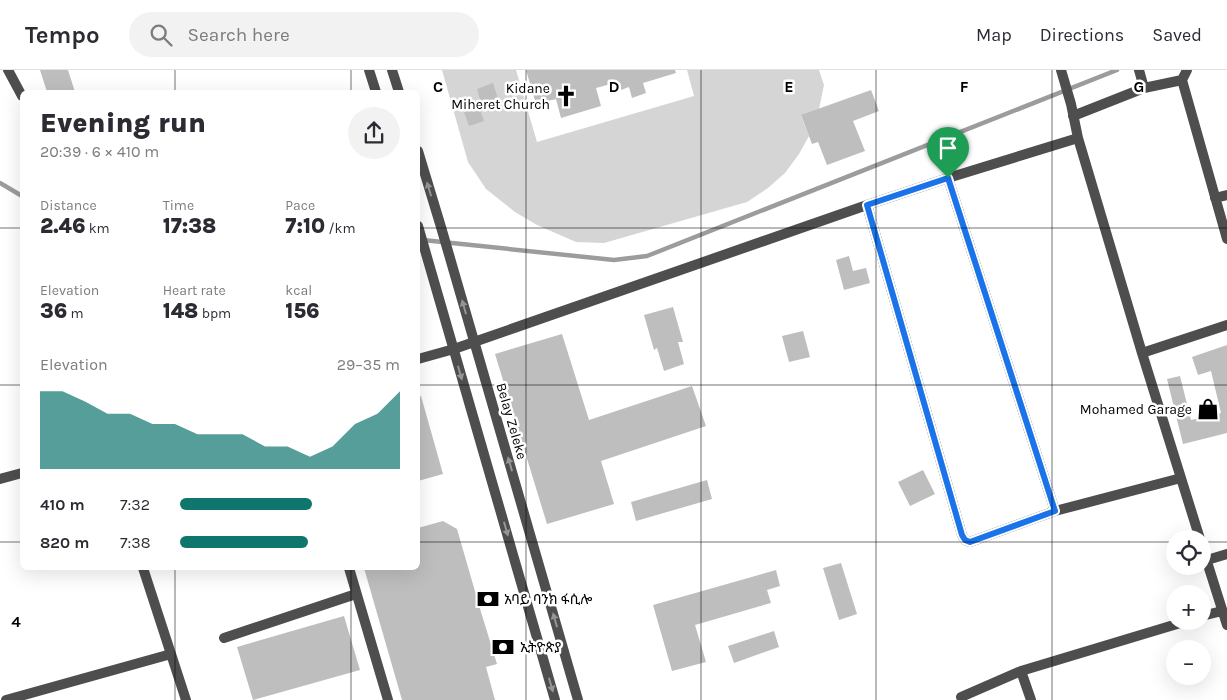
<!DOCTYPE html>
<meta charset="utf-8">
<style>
:root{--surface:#fff;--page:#f2f2f3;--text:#2b2b33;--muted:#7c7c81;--line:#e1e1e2;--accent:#0f766e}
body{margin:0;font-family:Karla,"Noto Sans Ethiopic",sans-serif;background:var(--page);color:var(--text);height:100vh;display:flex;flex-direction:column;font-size:19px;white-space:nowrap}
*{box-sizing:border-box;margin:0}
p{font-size:16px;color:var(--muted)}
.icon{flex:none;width:28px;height:28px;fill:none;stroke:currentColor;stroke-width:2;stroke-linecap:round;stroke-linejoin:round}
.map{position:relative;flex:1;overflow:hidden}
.side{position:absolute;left:20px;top:20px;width:400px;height:480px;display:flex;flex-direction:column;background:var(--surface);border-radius:8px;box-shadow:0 5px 20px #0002}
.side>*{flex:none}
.controls{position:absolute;left:1166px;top:460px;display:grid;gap:10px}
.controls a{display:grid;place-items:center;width:45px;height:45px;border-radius:50%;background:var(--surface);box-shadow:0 5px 20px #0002;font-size:25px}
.pin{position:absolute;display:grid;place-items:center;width:42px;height:42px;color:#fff;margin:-51px -21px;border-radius:50% 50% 50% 0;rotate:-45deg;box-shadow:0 0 5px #0007}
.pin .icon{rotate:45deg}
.round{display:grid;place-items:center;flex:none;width:52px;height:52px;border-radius:26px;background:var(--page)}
.overview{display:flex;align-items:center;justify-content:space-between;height:85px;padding:0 20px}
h1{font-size:28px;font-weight:800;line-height:38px}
.metrics{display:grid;grid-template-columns:repeat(3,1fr);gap:8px;height:85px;padding:5px 20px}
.metrics div{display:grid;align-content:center}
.metrics b{font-size:21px;font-weight:800}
.metrics small{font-size:14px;font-weight:400}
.metrics p{font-size:14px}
.chart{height:140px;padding:10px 20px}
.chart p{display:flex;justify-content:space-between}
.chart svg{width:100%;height:90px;margin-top:5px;fill:var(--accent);opacity:.7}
ul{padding:0 20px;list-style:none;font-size:16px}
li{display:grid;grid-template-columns:80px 60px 1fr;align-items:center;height:38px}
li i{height:12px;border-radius:6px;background:var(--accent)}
header{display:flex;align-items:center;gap:30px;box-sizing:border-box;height:70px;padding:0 25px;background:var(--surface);border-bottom:1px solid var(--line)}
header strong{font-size:24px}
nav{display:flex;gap:28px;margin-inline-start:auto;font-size:18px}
.search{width:350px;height:45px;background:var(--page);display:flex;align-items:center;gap:12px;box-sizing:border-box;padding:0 18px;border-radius:28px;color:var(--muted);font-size:19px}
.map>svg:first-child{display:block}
.green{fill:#d5d5d5}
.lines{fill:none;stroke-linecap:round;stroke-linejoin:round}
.stream{stroke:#9c9c9c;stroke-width:4.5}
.building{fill:#bebebe}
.minor{stroke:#4e4e4e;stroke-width:10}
.tertiary{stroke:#4e4e4e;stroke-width:10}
.oneway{fill:#959595}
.route-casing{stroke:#fff;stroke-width:10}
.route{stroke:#1a73e8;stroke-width:6}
.grid{fill:none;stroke:#000;stroke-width:1;stroke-opacity:0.55}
.labels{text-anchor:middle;stroke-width:5;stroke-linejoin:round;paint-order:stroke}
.poi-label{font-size:14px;fill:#000;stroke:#fff;text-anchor:end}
.street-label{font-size:14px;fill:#000;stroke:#fff}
.grid-label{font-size:16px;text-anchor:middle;font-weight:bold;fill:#000;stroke:#fff;stroke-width:5;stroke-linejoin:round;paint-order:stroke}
</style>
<header>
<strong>Tempo</strong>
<div class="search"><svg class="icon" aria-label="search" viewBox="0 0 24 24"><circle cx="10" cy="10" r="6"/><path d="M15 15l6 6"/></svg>Search here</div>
<nav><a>Map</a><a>Directions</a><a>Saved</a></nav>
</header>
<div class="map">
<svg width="1227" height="630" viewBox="0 0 1227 630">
<rect width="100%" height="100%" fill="#fff"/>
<path class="green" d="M 442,0 L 516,0 L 537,72 L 694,26 L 687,0 L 819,0 L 824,15 L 819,39 L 801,46 L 809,66 L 799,84 L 785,103 L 768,118 L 747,132 L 604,173 L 576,172 L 537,155 L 515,142 L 486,119 L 468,92 Z"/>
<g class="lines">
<path class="stream" d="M 0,113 L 22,126
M 423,170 L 614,190 L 647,186 L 1117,0"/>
</g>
<path class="building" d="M 40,0 L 68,0 L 75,22 L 47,22 Z
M 526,0 L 675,0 L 676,3 L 643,13 L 646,23 L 632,28 L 629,17 L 621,20 L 618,12 L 596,18 L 601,36 L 561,48 L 556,29 L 536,34 Z
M 493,13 L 499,32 L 482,37 L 477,19 Z
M 871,20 L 879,41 L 853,51 L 865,81 L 827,95 L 818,72 L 812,74 L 801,45 Z
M 479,37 L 484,51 L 469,56 L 464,42 Z
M 849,186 L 853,201 L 866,198 L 870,213 L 844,220 L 836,190 Z
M 673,237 L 683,272 L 678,272 L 684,294 L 664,301 L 657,278 L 654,280 L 644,245 Z
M 803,261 L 810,287 L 789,292 L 782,266 Z
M 562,264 L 589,350 L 692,316 L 706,356 L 601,391 L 614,434 L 547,454 L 495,284 Z
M 1227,275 L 1227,363 L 1183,374 L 1167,309 L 1180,306 L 1191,350 L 1221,343 L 1211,301 L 1198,305 L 1192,287 Z
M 421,326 L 443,404 L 418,411 L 418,327 Z
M 923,400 L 935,424 L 910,436 L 898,412 Z
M 707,410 L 712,429 L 636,451 L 631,432 Z
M 443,451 L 457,459 L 481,542 L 497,594 L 486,597 L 495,630 L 402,630 L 400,623 L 364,498 L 418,498 L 418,458 Z
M 841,493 L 857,544 L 839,550 L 823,498 Z
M 776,500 L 780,516 L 767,520 L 771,533 L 695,555 L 706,592 L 672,601 L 653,535 Z
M 344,546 L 360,600 L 253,630 L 237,577 Z
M 774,561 L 779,577 L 734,593 L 728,576 Z"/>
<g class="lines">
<path class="minor" d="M 8,0 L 22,26
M 1061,0 L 1071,34 L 1078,68 L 1142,283 L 1200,469
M 1139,0 L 1144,18
M 1187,0 L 1182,10 L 1227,169
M 1073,46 L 1144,18 L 1182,10
M 948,108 L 1055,441
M 1215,128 L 1227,125
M 867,135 L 962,465 L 965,470 L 970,472 L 1055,441 L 1181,408
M 474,272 L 867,135 L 948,108 L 1078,68
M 1142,283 L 1227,255
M 418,289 L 454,279
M 0,409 L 22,403
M 1202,476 L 1227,555
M 1207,490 L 1227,484
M 143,498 L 186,630
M 349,498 L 388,630
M 1202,546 L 1222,541
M 224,568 L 356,524
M 1021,601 L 1031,630
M 961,627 L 1021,601 L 1187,551
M 6,630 L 171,584"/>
<path class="tertiary" d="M 369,0 L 376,22
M 392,0 L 399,22
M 418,81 L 441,157 L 578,630
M 418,156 L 555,630
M 454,279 L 474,272"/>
</g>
<defs><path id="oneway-solid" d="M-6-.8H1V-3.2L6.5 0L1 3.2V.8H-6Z" transform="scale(1.25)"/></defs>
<g class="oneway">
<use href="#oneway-solid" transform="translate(429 119) rotate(-107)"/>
<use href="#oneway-solid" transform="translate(464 237) rotate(-106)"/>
<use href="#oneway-solid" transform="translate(460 303) rotate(74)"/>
<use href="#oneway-solid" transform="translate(510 394) rotate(-106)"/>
<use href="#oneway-solid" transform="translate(506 459) rotate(74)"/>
<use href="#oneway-solid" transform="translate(555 550) rotate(-106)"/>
<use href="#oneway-solid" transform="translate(551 615) rotate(74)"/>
</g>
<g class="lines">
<g class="route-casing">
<path id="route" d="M 948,108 L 1055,441 L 970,472 L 965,470 L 962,465 L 867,135 Z"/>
</g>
<use href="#route" class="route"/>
</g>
<path class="grid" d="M 175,0 L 175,22M 351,0 L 351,22M 526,0 L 526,630M 701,0 L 701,630M 876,0 L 876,630M 1052,0 L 1052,630M 0,158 L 22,158M 418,158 L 1227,158M 0,315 L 22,315M 418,315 L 1227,315M 0,472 L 22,472M 418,472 L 1175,472M 1202,472 L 1227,472M 175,498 L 175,630M 351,498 L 351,630"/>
<defs>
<g id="church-bare" transform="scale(1.725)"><path d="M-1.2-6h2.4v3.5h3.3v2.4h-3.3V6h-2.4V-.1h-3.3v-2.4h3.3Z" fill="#000" stroke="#fff" stroke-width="2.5" paint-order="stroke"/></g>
<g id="shop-bare" transform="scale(1.725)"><path d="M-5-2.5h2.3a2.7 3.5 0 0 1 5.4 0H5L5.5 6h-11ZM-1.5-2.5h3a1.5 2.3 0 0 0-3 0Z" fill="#000" stroke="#fff" stroke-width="2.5" paint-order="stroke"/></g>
<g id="bank-bare" transform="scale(1.725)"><path d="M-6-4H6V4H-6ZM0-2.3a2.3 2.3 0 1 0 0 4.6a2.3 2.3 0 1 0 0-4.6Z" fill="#000" stroke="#fff" stroke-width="2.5" paint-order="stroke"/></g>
</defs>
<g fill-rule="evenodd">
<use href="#church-bare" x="566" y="26"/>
<use href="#shop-bare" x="1208" y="339"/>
<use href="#bank-bare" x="488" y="529"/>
<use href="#bank-bare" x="503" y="577"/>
</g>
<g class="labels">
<g class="poi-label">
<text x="550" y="23">Kidane<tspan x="550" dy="16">Miheret Church</tspan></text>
<text x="1192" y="344">Mohamed Garage</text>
<text x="504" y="534" text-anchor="start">አባይ ባንክ ፋሲሎ</text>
<text x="520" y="582" text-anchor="start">ኢትዮጵያ</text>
</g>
<g class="street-label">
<text transform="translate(512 351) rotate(74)" y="5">Belay Zeleke</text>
</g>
</g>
<g class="grid-label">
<text x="438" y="22">C</text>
<text x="614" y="22">D</text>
<text x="789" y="22">E</text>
<text x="964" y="22">F</text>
<text x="1139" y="22">G</text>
<text x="16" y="557">4</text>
</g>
</svg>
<div class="controls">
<a><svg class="icon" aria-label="locate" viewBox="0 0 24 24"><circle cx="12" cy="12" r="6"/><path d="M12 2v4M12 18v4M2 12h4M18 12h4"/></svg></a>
<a>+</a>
<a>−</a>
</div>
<div class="pin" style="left:948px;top:108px;background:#1e9e55"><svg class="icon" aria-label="arrive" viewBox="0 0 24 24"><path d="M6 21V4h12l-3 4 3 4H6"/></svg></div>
<section class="side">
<div class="overview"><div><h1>Evening run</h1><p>20:39 · 6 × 410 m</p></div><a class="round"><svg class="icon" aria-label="share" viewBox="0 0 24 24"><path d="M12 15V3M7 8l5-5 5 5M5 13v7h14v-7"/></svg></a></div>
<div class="metrics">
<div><p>Distance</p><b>2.46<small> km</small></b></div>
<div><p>Time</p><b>17:38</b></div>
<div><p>Pace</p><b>7:10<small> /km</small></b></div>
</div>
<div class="metrics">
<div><p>Elevation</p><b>36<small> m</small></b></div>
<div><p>Heart rate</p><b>148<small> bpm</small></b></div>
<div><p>kcal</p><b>156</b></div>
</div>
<div class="chart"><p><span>Elevation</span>29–35 m</p>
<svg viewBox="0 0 160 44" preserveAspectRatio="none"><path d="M0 44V6L10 6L20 11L30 17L40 17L50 22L60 22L70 27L80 27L90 27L100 33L110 33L120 38L130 33L140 22L150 17L160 6V44z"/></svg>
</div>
<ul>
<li><b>410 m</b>7:32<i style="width:60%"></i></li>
<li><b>820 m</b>7:38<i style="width:58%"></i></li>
</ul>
</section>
</div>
